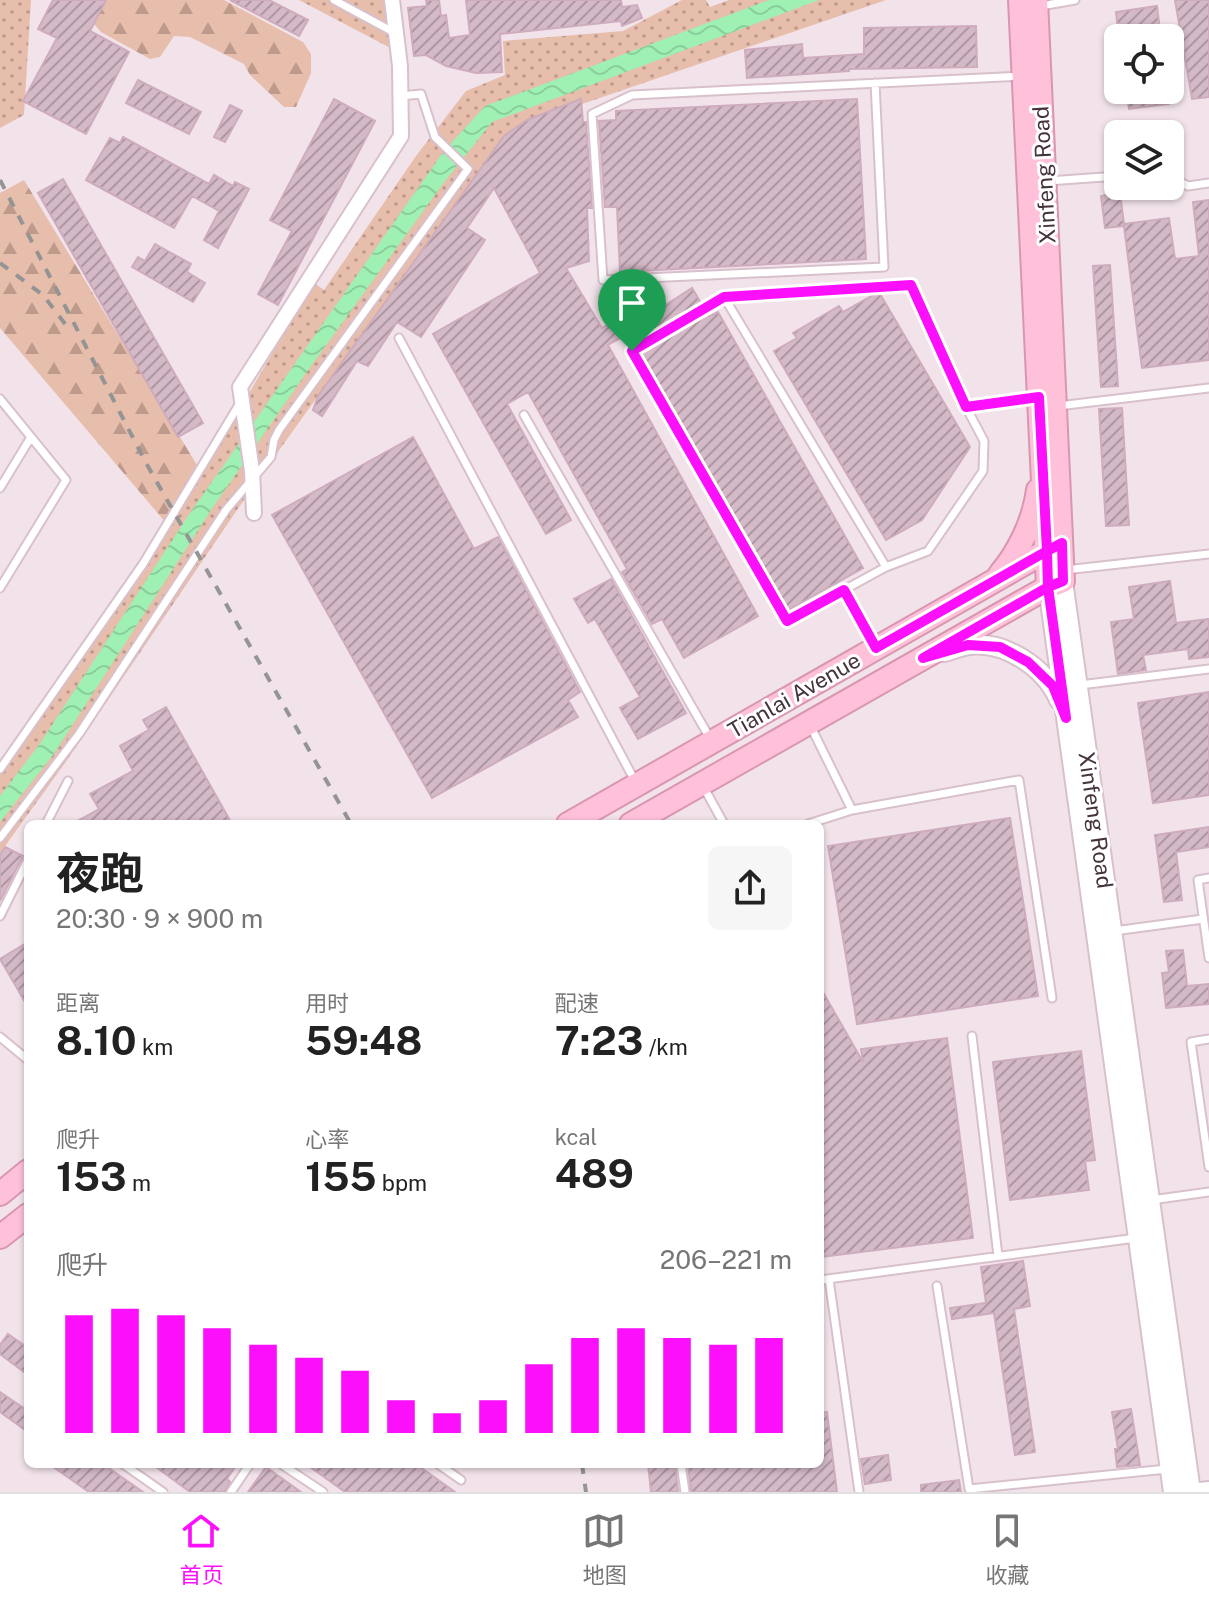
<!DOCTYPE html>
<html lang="zh">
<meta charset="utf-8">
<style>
:root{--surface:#fff;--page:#f6f6f6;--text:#222;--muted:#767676;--line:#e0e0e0;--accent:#fc10fc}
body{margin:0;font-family:"Public Sans","Noto Sans SC",sans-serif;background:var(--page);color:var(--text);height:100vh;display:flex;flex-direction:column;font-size:30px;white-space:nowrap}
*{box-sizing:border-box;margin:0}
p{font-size:26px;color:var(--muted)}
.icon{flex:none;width:44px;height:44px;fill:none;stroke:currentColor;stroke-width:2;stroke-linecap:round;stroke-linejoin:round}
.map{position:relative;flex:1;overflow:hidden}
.panel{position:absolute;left:24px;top:820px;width:800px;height:648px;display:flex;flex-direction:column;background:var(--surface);border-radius:12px;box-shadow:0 2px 6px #0004}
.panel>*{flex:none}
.fabs{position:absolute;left:1104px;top:24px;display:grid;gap:16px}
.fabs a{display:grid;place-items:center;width:80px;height:80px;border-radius:12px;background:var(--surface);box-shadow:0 2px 6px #0004;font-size:40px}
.pin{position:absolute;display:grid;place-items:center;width:68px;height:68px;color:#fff;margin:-82px -34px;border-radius:50% 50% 50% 0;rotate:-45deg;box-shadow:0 0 8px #0007}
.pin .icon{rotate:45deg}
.round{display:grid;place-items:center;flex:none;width:84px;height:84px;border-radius:12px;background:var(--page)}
.overview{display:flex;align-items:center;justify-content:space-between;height:136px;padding:0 32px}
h1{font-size:44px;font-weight:700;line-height:60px}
.metrics{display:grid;grid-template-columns:repeat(3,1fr);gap:12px;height:136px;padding:8px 32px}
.metrics div{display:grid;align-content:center}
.metrics b{font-size:40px;font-weight:700}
.metrics small{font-size:22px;font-weight:400}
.metrics p{font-size:22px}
.chart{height:224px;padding:16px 32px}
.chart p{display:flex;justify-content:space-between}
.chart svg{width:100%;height:144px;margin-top:8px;stroke:var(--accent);stroke-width:6}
.tabs{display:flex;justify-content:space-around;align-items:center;height:112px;border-top:2px solid var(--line);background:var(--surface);font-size:22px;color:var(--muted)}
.tabs a{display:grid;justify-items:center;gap:4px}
.tabs .current{color:var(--accent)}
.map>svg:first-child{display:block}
.grass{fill:url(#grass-dots)}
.forest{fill:url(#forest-firs)}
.water{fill:url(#water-waves)}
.building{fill:url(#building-hatch);stroke:#ceacbe;stroke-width:2}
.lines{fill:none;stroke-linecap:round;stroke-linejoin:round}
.service-casing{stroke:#d8c0cc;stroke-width:11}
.minor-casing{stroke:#d8c0cc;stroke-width:18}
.tertiary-casing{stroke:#d8c0cc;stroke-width:22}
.secondary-casing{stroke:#d996b1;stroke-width:26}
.service{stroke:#fff;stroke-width:7}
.minor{stroke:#fff;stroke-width:14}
.tertiary{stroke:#fff;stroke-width:18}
.secondary{stroke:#ffc0d9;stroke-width:22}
.rail{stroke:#949494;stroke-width:4;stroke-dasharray:10 10;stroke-linecap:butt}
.route-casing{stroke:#fff;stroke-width:16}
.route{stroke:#fc10fc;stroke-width:10}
.labels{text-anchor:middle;stroke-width:6;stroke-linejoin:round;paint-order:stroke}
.street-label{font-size:22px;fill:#44333c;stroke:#fff}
</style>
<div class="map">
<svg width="1209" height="1492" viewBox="0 0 1209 1492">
<defs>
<pattern id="grass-dots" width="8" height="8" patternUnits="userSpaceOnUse" patternTransform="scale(2)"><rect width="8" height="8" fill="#e7bdab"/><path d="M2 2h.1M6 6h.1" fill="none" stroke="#bd9a8c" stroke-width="1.8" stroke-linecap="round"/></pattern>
<pattern id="forest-firs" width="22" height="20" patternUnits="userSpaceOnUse" patternTransform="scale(2)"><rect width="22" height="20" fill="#e7bdab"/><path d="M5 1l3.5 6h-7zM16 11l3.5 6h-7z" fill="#bd9a8c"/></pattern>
<pattern id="water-waves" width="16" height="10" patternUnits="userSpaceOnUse" patternTransform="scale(2)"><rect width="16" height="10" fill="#9ef0b3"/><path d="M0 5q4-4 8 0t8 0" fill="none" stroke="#89ce9b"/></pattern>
<pattern id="building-hatch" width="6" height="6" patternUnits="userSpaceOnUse" patternTransform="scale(2)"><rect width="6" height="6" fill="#d4b9c7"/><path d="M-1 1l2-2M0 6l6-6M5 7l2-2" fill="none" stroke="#ae97a3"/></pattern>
</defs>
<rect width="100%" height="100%" fill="#f2e3ea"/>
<path class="grass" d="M 0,0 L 31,0 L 24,115 L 0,128 Z
M 299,0 L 393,0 L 400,53 Z
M 682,0 L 706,0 L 710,7 L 729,0 L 886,0 L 582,104 L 580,100 L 527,120 L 504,136 L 252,488 L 65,763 L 0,853 L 0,769 L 187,498 L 314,283 L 324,290 L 416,156 L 466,91 L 505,75 L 503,41 L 623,31 Z"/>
<path class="forest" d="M 106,0 L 224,0 L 303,42 L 311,54 L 311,73 L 296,107 L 284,107 L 250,75 L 244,64 L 190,37 L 174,36 L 160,57 L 150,59 L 101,32 L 94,24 Z
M 24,180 L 200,470 L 167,524 L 0,328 L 0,193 Z"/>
<path class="water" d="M 769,0 L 819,0 L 492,122 L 445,181 L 311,366 L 213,507 L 53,755 L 0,822 L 0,796 L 39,745 L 188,516 L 444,151 L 485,106 Z"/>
<path class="building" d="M 53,0 L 106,0 L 90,31 L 129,52 L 86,134 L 23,101 L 57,38 L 38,29 Z
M 230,0 L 269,0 L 308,20 L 299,36 Z
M 426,0 L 439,0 L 441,16 L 446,15 L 449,38 L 470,35 L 466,0 L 621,0 L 622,7 L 637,5 L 642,18 L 622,26 L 621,21 L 500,34 L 502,72 L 476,73 L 446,66 L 426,55 L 414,56 L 408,8 L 427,6 Z
M 1175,0 L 1209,0 L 1209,97 L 1192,99 Z
M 1157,6 L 1161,38 L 1119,38 L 1116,12 Z
M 976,26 L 977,67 L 849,69 L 849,71 L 747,78 L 745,50 L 802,44 L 803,58 L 864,54 L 864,28 Z
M 138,80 L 201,112 L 189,134 L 126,103 Z
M 1126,90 L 1168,90 L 1169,104 L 1129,109 Z
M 334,99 L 375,121 L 278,305 L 258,294 L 292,231 L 270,220 Z
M 581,99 L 583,122 L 586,122 L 592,208 L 587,208 L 589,261 L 566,268 L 602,328 L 655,297 L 661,308 L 692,288 L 701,303 L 634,342 L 629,333 L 608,345 L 758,616 L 684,658 L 662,619 L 652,624 L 622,572 L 627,569 L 528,392 L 507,404 L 571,520 L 546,534 L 433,334 L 540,273 L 494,188 L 467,228 L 485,240 L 421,337 L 397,322 L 368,366 L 357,361 L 322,416 L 313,410 L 318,396 L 504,136 L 527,120 Z
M 857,99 L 866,259 L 620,272 L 617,207 L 605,207 L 599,121 L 616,120 L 616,111 Z
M 230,105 L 242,111 L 225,142 L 214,137 Z
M 1181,125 L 1183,141 L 1170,143 L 1170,126 Z
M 123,137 L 209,184 L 214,175 L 233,186 L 235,182 L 249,189 L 218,248 L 204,240 L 219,211 L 192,196 L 174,228 L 86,180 L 110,138 L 120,143 Z
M 63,179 L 203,423 L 178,437 L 38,193 Z
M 1120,193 L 1124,224 L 1169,218 L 1175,259 L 1199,256 L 1193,202 L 1209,200 L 1209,360 L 1142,368 L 1124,226 L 1105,228 L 1101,196 Z
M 155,244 L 191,264 L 187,272 L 205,283 L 193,302 L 132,267 L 138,257 L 145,261 Z
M 1110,265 L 1118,386 L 1101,387 L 1093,266 Z
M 875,294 L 880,294 L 970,447 L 922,520 L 886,540 L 774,351 L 797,338 L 793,333 L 839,306 L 843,312 Z
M 718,312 L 863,568 L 788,610 L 641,353 L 708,314 L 710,316 Z
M 1122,408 L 1129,525 L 1106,526 L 1099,409 Z
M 413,437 L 474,549 L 498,537 L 580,692 L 568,700 L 578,717 L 432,798 L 272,515 Z
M 611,579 L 686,713 L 638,739 L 620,708 L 640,697 L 595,619 L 588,623 L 574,599 Z
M 1170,581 L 1176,623 L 1209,619 L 1209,657 L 1189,659 L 1188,649 L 1143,655 L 1146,670 L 1118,674 L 1111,622 L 1134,619 L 1129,587 Z
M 1209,692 L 1209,795 L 1153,803 L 1138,703 Z
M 166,707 L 232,824 L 72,824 L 99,809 L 90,794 L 133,771 L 120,746 L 149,730 L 143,720 Z
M 1010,818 L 1038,996 L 857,1024 L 828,846 Z
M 1209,827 L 1209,847 L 1176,852 L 1182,900 L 1164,902 L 1155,835 Z
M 5,847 L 23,856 L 0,901 L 0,855 Z
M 28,942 L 28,1007 L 0,959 Z
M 1183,950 L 1187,986 L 1209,984 L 1209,1004 L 1166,1008 L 1162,973 L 1169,972 L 1166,951 Z
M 820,987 L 863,1062 L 861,1049 L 947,1038 L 973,1238 L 820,1257 Z
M 1081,1051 L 1095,1160 L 1085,1161 L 1089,1190 L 1010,1200 L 993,1062 Z
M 1023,1261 L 1030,1306 L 1014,1309 L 1035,1452 L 1015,1455 L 994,1313 L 952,1319 L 950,1308 L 986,1303 L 981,1267 Z
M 8,1334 L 28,1348 L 28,1375 L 0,1354 L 0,1345 Z
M 0,1392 L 28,1411 L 28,1432 L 0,1412 Z
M 1131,1409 L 1140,1465 L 1117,1467 L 1115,1449 L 1118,1449 L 1112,1412 Z
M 827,1412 L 837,1492 L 691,1492 L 688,1464 L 820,1464 L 820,1413 Z
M 888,1455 L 891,1480 L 865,1484 L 861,1459 Z
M 49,1464 L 103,1464 L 143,1492 L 89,1492 Z
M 152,1464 L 237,1464 L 227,1479 L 230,1482 L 225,1492 L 190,1492 Z
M 306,1464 L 416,1464 L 455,1492 L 345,1492 Z
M 648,1464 L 675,1464 L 678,1492 L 651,1492 Z
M 266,1467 L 301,1492 L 248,1492 Z
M 959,1480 L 961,1492 L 921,1492 L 921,1485 Z"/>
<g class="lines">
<g class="service-casing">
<path id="service" d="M 334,0 L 395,33
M 1041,6 L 1075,0
M 875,83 L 884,267 L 603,280 L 592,114 L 632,95 L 1021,76
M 1170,177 L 1188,186 L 1209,183
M 1048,181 L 1118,176
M 724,297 L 886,567 L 787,621 L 632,351 L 724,297 L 911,285 L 966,407 L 1037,397
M 399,338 L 636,783
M 0,399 L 66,480 L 0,588
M 1058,406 L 1209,388
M 524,415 L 711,740
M 0,488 L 31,437
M 886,567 L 928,551 L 983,471 L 984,441 L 966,407
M 1065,570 L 1209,554
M 844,590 L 874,644
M 1080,685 L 1209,669
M 0,769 L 143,564 L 240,403
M 703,786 L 724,824
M 852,810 L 1019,780 L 1052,998
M 46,824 L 68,781
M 808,824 L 852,810 L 810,725
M 0,838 L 79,734 L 226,510 L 271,457 L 274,440 L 279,430 L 468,169 L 435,137 L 421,94 L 400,96
M 1209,878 L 1198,880 L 1209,958
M 0,916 L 28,860
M 1114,931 L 1203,919
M 972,1036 L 998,1256
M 0,1037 L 28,1060
M 1209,1039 L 1191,1042 L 1209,1167
M 1151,1200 L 1209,1192
M 829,1279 L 859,1492
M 820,1280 L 1136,1238
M 937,1286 L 969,1489 L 1167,1469
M 123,1464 L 163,1492
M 281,1464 L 323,1492
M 438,1464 L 461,1480
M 681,1464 L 685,1492
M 231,1492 L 250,1464"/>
</g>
<g class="minor-casing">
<path id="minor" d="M 254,513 L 252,471 L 240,387 L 401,136 L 400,66 L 392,0
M 1191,1491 L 1209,1489"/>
</g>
<g class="tertiary-casing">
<path id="tertiary" d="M 1063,581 L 1191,1492
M 1048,587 L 1173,1492
M 944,652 C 952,650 961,646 969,645 C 1005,641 1045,667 1059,700"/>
</g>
<g class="secondary-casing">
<path id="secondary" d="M 1020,0 L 1048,587
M 1000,574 C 1019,552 1034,520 1038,490
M 568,824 L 1057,545
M 631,824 L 1048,587 L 1063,581 L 1036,0
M 0,1194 L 28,1171
M 0,1237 L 28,1215"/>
</g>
<use href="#service" class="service"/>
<use href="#minor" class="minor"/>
<use href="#tertiary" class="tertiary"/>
<use href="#secondary" class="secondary"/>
<path class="rail" d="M 0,180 L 146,463 L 351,824
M 0,263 L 43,295 L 69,329
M 582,1464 L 586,1492"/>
</g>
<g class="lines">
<g class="route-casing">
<path id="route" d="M 632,351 L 787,621 L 844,590 L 876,648 L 1047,551 L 1048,587 L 923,658 L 968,645 L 1000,647 L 1028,662 L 1053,686 L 1066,718 L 1048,587 L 1063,581 L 1062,543 L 1047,551 L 1039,397 L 966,407 L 911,285 L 724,297 L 632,351"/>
</g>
<use href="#route" class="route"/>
</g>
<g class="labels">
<g class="street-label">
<text transform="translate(1044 175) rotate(-93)" y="8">Xinfeng Road</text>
<text transform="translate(794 695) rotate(-30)" y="8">Tianlai Avenue</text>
<text transform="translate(1096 820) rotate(82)" y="8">Xinfeng Road</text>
</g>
</g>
</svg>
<div class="fabs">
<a><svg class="icon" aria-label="locate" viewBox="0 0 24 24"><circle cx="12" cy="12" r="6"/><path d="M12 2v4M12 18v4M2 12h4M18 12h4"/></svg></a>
<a><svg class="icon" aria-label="layers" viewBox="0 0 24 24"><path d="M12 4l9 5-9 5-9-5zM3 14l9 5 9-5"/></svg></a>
</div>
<div class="pin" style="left:632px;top:351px;background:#1e9e55"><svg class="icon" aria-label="arrive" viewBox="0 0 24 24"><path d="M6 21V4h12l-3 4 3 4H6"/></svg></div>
<section class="panel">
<div class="overview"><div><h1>夜跑</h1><p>20:30 · 9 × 900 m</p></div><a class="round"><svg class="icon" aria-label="share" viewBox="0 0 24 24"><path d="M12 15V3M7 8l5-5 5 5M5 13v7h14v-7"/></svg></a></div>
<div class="metrics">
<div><p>距离</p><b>8.10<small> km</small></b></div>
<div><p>用时</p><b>59:48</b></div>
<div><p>配速</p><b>7:23<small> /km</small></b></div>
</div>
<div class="metrics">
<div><p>爬升</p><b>153<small> m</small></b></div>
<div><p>心率</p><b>155<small> bpm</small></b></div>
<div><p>kcal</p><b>489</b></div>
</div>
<div class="chart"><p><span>爬升</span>206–221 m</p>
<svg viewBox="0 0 160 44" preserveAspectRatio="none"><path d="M5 44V8M15 44V6M25 44V8M35 44V12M45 44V17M55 44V21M65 44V25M75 44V34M85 44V38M95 44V34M105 44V23M115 44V15M125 44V12M135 44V15M145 44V17M155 44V15"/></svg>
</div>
</section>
</div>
<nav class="tabs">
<a class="current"><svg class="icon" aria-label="home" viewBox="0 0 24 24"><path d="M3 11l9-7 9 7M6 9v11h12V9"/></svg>首页</a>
<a><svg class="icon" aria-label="map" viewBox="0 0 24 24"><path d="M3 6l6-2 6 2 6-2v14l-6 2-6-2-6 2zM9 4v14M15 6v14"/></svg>地图</a>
<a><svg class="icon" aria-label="saved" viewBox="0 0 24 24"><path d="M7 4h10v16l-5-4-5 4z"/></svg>收藏</a>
</nav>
